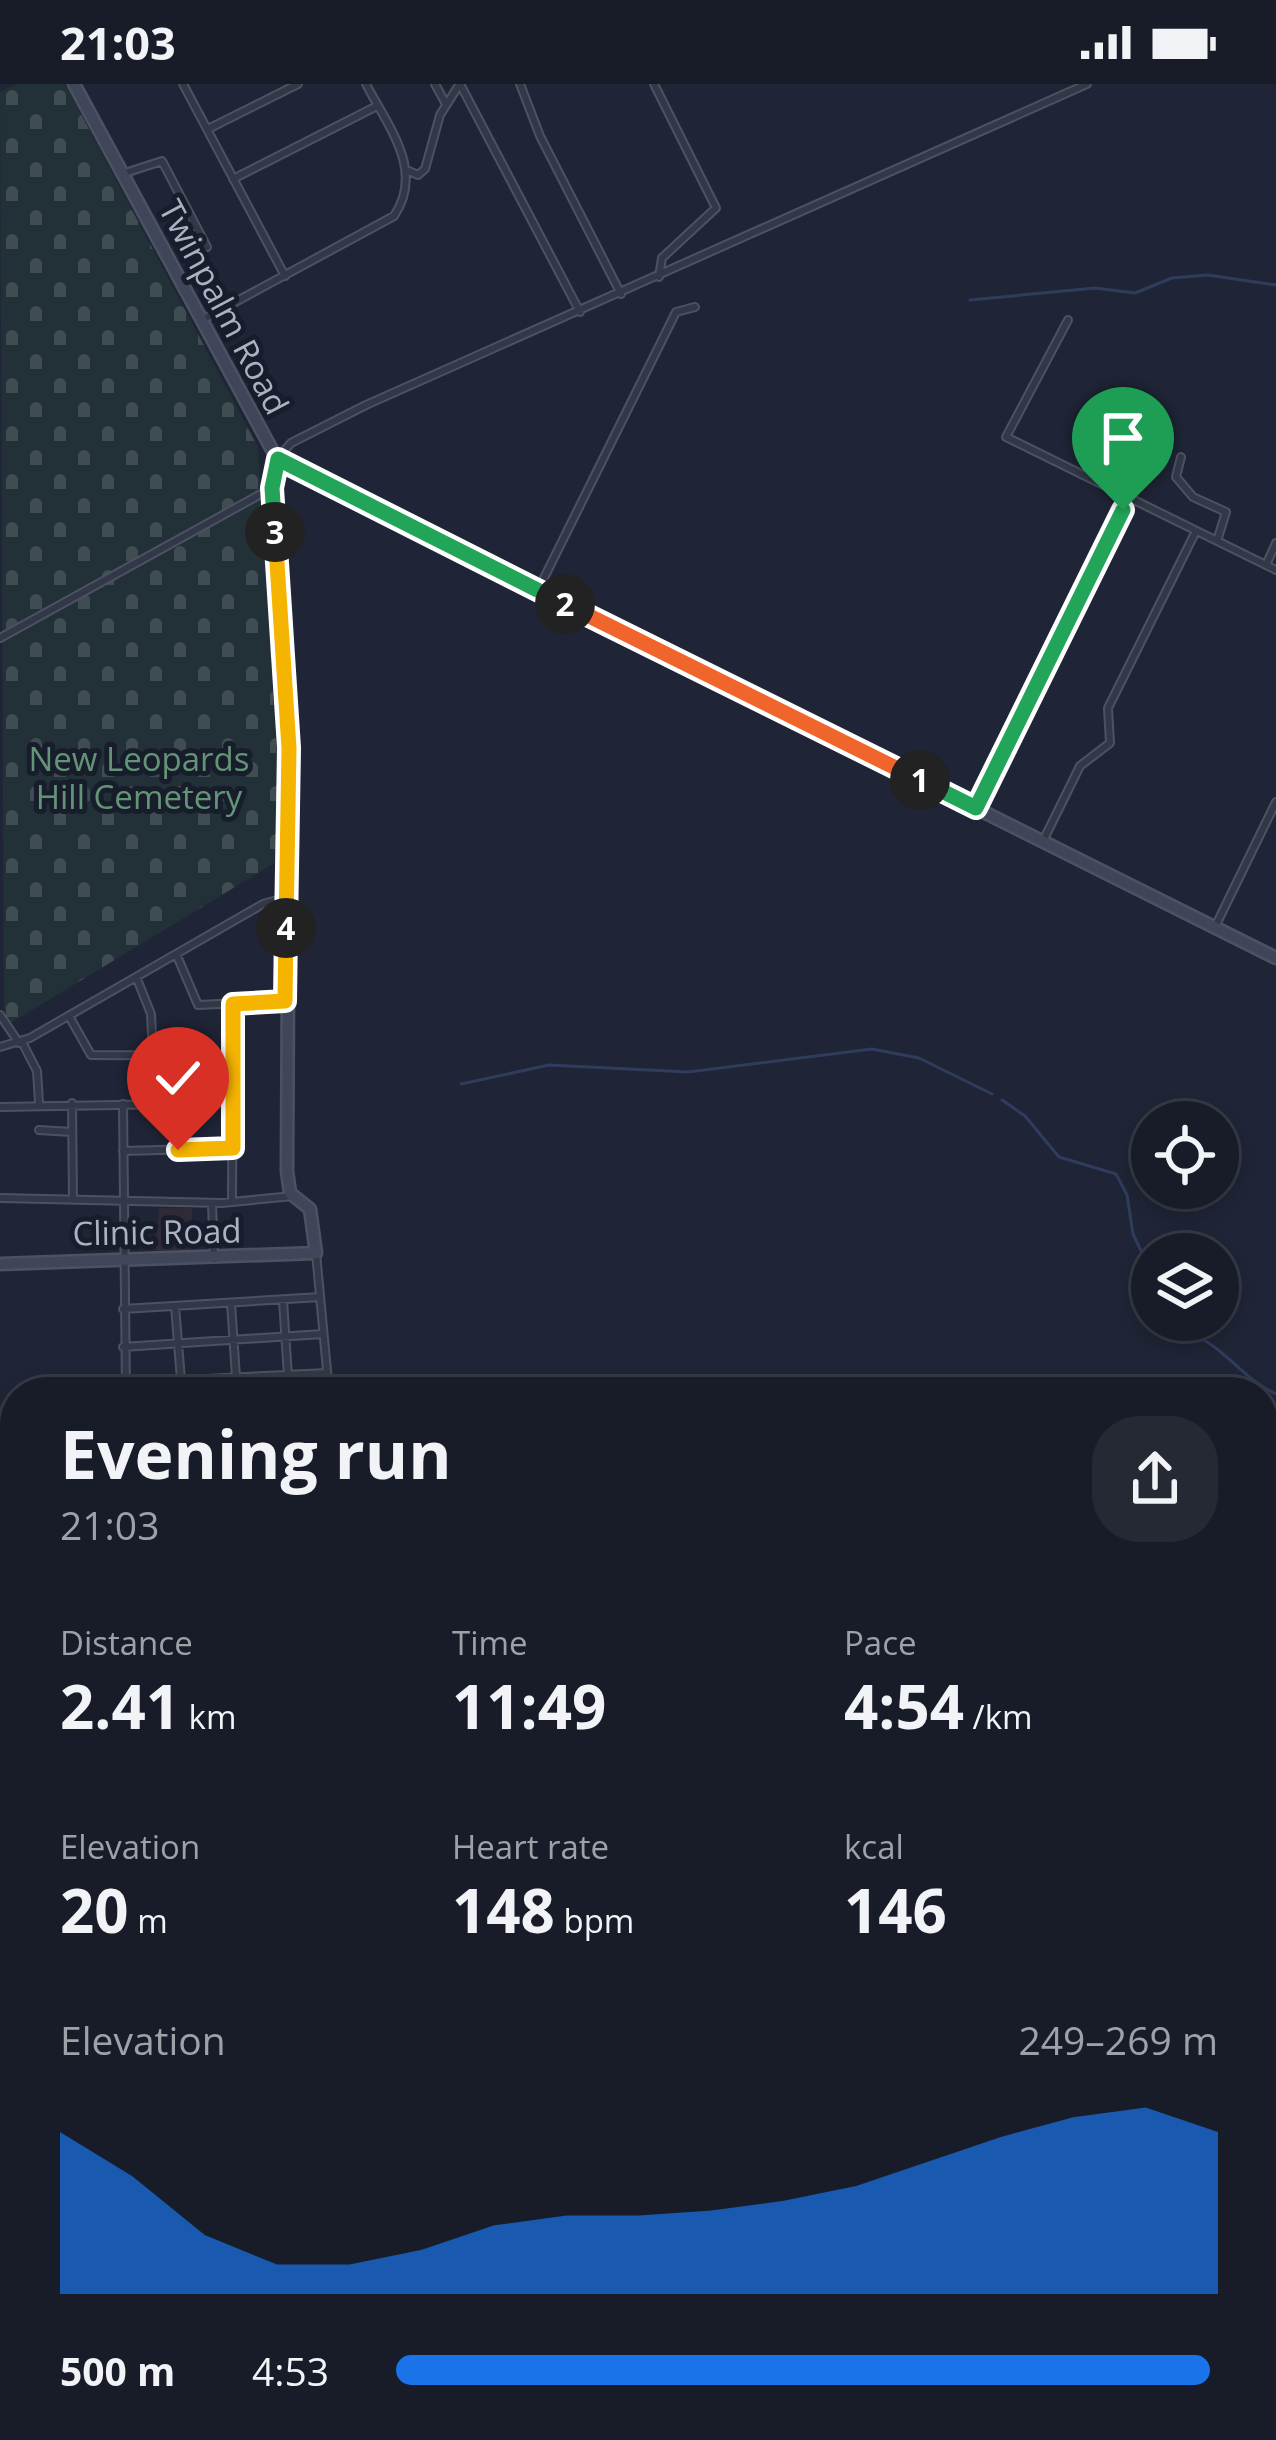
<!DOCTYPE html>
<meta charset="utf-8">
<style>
:root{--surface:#171c28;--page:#242934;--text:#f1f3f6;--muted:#9ea1a8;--line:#363a45;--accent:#1a73e8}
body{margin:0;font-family:"Open Sans",sans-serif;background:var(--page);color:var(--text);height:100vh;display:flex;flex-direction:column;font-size:45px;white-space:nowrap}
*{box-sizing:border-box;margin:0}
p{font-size:39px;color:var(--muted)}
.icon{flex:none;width:66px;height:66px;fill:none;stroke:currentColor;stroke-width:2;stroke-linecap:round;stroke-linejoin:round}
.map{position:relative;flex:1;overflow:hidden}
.side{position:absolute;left:0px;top:1293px;width:1278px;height:1065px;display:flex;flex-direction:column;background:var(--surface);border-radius:48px 48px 0 0;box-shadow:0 6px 18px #0003,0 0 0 3px var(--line)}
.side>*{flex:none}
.buttons{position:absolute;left:1131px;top:1017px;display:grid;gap:24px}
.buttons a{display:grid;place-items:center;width:108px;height:108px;border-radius:50%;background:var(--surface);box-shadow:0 6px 18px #0003,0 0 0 3px var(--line);font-size:60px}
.pin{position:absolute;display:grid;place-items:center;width:102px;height:102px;color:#fff;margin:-123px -51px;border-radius:50% 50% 50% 0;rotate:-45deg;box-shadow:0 0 12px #0007}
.pin .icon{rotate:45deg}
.km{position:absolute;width:60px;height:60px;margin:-30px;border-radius:50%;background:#222;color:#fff;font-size:33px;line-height:60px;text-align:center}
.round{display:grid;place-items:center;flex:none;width:126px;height:126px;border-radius:48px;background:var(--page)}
.head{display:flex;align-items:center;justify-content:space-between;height:204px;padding:0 60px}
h1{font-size:66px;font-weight:700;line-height:90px}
.metrics{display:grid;grid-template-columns:repeat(3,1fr);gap:18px;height:204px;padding:12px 60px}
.metrics div{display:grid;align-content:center}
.metrics b{font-size:60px;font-weight:700}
.metrics small{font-size:33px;font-weight:400}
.metrics p{font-size:33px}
.chart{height:336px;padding:24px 60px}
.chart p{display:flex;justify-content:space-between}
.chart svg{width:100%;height:216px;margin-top:12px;fill:var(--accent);opacity:.7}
ul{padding:0 60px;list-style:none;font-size:39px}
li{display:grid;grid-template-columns:192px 144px 1fr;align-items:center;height:90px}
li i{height:30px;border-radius:15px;background:var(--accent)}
.status{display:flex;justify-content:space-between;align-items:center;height:84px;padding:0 60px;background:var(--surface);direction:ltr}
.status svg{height:33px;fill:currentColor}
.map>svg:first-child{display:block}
.medical{fill:#2e2a38}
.forest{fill:url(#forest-firs)}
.cemetery{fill:url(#cemetery-stones)}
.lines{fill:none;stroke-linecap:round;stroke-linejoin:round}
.stream{stroke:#303c5c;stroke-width:3}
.street-casing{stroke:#4d5262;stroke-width:10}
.secondary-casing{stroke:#4d5262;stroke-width:15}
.street{stroke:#323847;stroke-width:6}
.secondary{stroke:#40465a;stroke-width:10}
.split-1-casing{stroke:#fff;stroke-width:24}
.split-2-casing{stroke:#fff;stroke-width:24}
.split-3-casing{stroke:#fff;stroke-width:24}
.split-4-casing{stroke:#fff;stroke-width:24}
.split-5-casing{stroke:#fff;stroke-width:24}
.split-1{stroke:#22a559;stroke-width:15}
.split-2{stroke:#f0652b;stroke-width:15}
.split-3{stroke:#22a559;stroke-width:15}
.split-4{stroke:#f5b400;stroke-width:15}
.split-5{stroke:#f5b400;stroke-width:15}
.labels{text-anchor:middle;stroke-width:10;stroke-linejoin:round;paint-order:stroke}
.street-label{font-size:33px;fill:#acb2c4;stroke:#181d2b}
.park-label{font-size:33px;fill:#649477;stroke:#181d2b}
</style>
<div class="status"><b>21:03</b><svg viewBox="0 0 49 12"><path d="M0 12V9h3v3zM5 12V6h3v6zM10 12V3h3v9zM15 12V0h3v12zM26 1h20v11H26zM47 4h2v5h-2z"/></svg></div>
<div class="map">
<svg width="1276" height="2356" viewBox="0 0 1276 2356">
<defs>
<pattern id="forest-firs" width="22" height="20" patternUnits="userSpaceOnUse" patternTransform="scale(3)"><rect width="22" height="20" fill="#213137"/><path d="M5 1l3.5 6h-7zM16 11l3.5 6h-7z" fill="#3f4c52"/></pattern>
<pattern id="cemetery-stones" width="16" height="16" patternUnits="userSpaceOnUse" patternTransform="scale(3)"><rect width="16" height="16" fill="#213137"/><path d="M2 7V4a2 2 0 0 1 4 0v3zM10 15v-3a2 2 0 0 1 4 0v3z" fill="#3f4c52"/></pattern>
</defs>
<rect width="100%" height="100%" fill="#1f2536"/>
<path class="medical" d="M 159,1124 L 192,1124 L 192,1173 L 155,1173 Z"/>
<path class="forest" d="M 1263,1793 L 1276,1796 L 1276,2356 L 28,2356 L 32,2343 L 1263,2343 Z"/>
<path class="cemetery" d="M 16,0 L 65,0 L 258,363 L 283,774 L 4,943 L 0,8 Z"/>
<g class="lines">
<path class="stream" d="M 970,216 L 1095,204 L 1135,209 L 1172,194 L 1208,191 L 1276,201
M 461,1000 L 549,981 L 688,988 L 872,965 L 919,974 L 992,1010
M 1002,1016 L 1025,1032 L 1059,1073 L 1116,1090 L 1127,1111 L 1133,1150 L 1152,1190
M 1194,1251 C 1226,1265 1243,1295 1276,1310
M 0,1617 L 15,1636
M 1263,1736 L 1276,1741"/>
<g class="street-casing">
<path id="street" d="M 183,0 L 285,192
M 435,0 L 446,20
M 460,0 L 580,228
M 520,0 L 540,52 L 621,210
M 654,0 L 716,124 L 662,174 L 659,193
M 208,45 L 298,0
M 409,87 L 418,91 L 425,85 L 440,31 L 459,1
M 122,90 L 162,77 L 207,163
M 233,95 L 377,22
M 204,235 L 394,132 C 425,86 388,43 366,0
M 1068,236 L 1006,353 L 1276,486
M 1181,373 L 1176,393 L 1193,413 L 1226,428 L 1217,457
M 277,375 L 291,359 L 366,321 L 1087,0
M 1266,481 L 1276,459
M 538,506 L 676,228 L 695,223
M 0,554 L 270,405
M 977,724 L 1128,415
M 1043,757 L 1080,682 L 1110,659 L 1108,624 L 1196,447
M 1215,843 L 1276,718
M 177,872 L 198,921 L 285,917
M 137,895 L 151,930 L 153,972
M 0,931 L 19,959
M 69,932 L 91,971 L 233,972
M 22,958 L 37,987 L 39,1019
M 0,963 L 30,954 L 263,820 L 288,813
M 72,1019 L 73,1115
M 123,1020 L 126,1308
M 0,1023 L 233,1019
M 39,1046 L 71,1048
M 123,1067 L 233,1064
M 0,1114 L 222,1119 L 293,1112
M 232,1117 L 233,920
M 212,1119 L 214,1175
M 316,1169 L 329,1308
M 283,1216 L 289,1308
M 231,1219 L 237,1308
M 175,1222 L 182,1308
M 123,1225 L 320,1213
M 123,1263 L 323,1250
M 125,1299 L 327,1289
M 0,1378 L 15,1397
M 0,1461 L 15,1459
M 0,1492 L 8,1508
M 5,1510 L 15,1521
M 0,1753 L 15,1768
M 0,1846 L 15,1838
M 5,2025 L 15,2018
M 0,2071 L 15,2056
M 0,2145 L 15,2129
M 0,2157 L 15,2161
M 34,2356 L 39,2343"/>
</g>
<g class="secondary-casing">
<path id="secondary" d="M 74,0 L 277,375 L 1276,874
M 0,1180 L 316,1169 L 310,1125 L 290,1109 L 287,1087 L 289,699 L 273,404 L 277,375
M 0,2098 L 15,2111"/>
</g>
<use href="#street" class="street"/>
<use href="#secondary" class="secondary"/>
</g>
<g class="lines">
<g class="split-1-casing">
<path id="split-1" d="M 920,696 L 976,724 L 1123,426"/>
</g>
<g class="split-2-casing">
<path id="split-2" d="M 565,520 L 920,696"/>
</g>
<g class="split-3-casing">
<path id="split-3" d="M 275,448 L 272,404 L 278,375 L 565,520"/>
</g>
<g class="split-4-casing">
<path id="split-4" d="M 275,448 L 289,664 L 286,844"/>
</g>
<g class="split-5-casing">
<path id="split-5" d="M 178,1066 L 233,1064 L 233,920 L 285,917 L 286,844"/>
</g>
<use href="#split-1" class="split-1"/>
<use href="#split-2" class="split-2"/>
<use href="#split-3" class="split-3"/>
<use href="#split-4" class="split-4"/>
<use href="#split-5" class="split-5"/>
</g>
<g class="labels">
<g class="street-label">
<text transform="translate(224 223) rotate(62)" y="12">Twinpalm Road</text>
<text transform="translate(157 1148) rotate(-1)" y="12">Clinic Road</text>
</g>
<g class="park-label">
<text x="139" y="687">New Leopards<tspan x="139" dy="38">Hill Cemetery</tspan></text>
</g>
</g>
</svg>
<div class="buttons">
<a><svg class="icon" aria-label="locate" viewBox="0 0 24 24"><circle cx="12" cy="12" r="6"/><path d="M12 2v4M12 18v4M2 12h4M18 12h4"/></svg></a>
<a><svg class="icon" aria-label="layers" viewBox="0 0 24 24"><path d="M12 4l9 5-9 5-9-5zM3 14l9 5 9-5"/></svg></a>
</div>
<div class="pin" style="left:1123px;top:426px;background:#1e9e55"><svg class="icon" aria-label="arrive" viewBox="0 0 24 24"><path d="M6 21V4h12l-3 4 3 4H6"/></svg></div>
<div class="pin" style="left:178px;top:1066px;background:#d93025"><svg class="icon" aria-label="check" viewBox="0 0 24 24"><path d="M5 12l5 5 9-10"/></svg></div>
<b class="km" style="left:920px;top:696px">1</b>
<b class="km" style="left:565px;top:520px">2</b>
<b class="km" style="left:275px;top:448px">3</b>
<b class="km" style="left:286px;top:844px">4</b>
<section class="side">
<div class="head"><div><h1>Evening run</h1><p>21:03</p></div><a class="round"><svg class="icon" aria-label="share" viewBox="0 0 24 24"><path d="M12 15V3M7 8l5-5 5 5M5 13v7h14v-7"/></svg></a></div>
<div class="metrics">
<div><p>Distance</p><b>2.41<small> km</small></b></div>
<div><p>Time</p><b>11:49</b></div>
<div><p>Pace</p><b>4:54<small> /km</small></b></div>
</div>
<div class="metrics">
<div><p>Elevation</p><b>20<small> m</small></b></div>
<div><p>Heart rate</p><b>148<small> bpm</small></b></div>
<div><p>kcal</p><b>146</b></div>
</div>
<div class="chart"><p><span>Elevation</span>249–269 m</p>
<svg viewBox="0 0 160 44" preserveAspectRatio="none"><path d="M0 44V11L10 20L20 32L30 38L40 38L50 35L60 30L70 28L80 28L90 27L100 25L110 22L120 17L130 12L140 8L150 6L160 11V44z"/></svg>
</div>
<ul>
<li><b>500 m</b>4:53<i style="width:99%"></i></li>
</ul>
</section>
</div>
